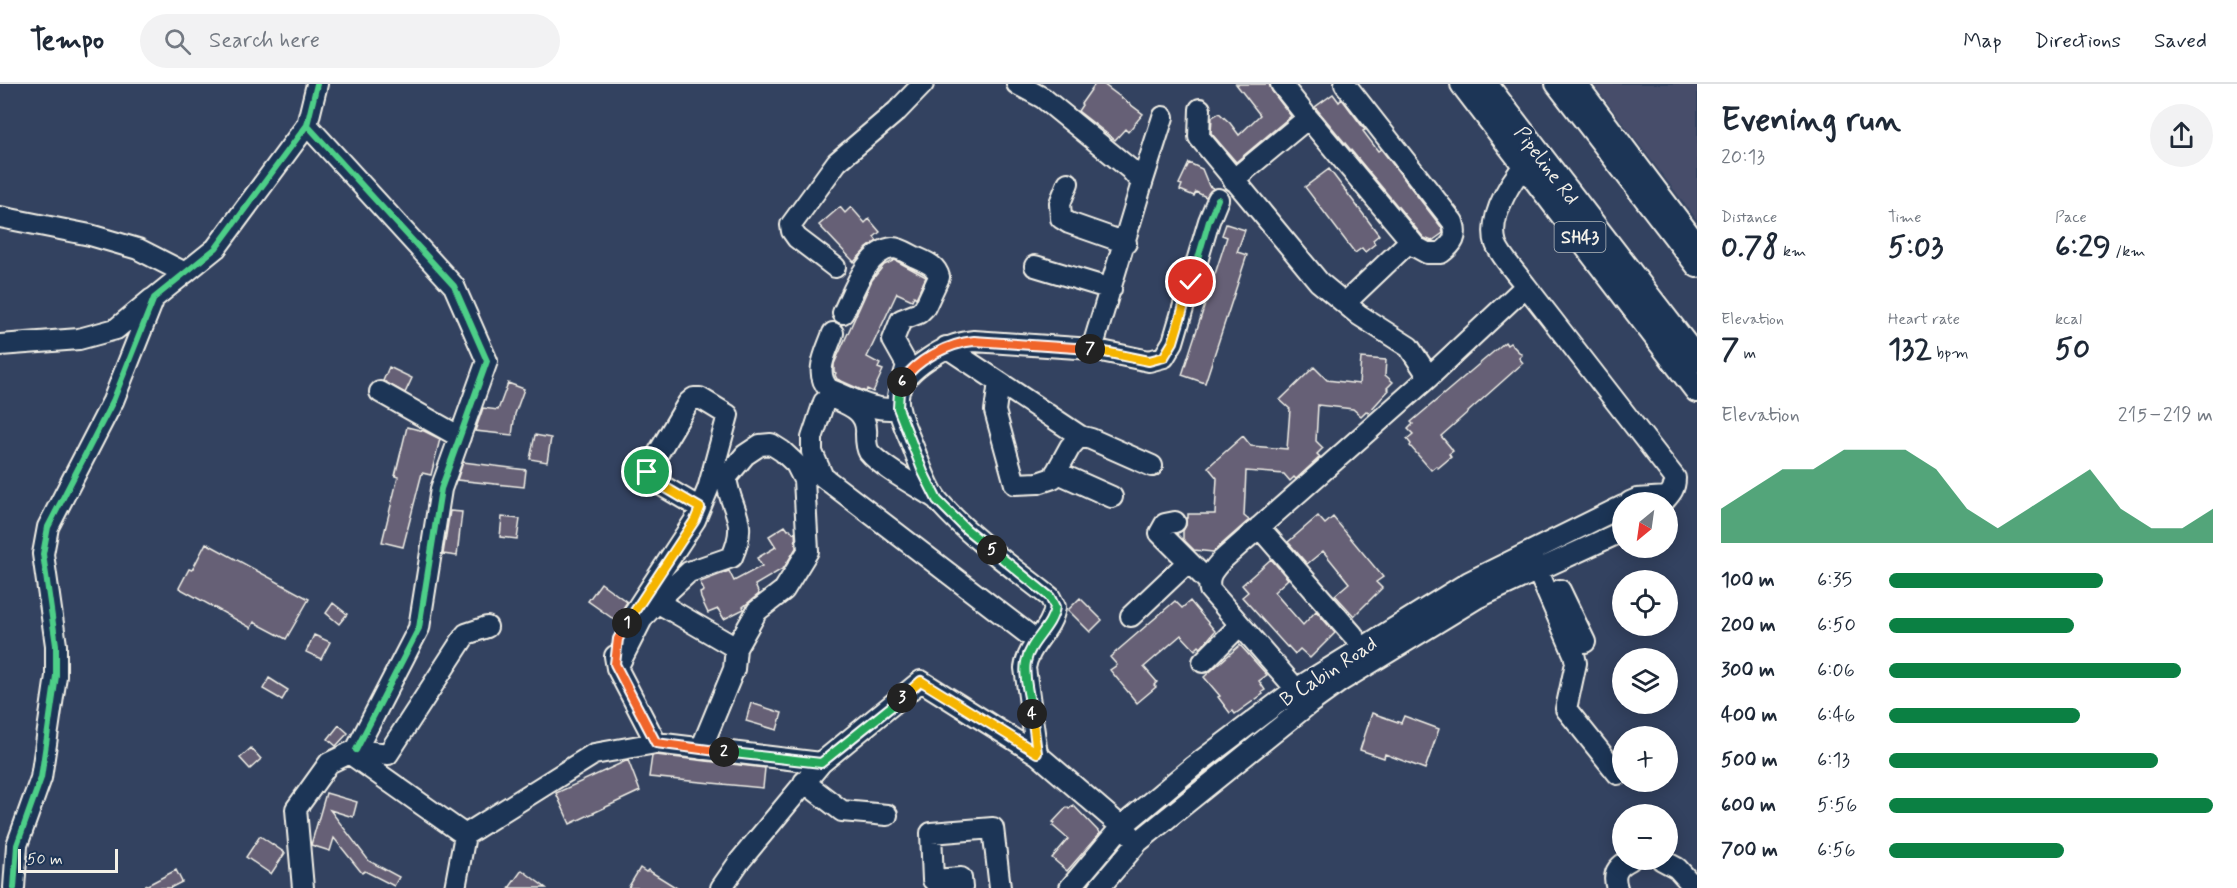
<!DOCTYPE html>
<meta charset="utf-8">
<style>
:root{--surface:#fff;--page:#f2f2f3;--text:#1f2937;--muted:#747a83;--line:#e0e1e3;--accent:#0b8043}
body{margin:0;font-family:Mynerve,sans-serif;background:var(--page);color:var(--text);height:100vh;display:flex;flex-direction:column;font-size:22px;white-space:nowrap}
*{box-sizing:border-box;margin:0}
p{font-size:20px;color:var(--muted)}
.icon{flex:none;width:33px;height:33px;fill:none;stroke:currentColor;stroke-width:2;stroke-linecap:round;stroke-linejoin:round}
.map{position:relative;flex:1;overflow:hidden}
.side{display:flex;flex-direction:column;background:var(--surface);width:540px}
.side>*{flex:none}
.needle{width:39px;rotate:209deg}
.buttons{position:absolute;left:1612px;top:408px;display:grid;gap:12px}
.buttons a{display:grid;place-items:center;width:66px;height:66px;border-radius:50%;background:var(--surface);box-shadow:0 3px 15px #0003;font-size:30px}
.scale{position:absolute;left:18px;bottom:15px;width:100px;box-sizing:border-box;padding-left:6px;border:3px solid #f4f1e8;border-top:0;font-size:16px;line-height:21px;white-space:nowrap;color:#f4f1e8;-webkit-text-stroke:4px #1d3557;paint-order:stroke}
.pin{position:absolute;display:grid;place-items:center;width:51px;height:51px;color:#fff;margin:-26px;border:3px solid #fff;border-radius:50%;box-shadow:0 2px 6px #0007}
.km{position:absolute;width:30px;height:30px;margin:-15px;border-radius:50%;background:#222;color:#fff;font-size:16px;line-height:30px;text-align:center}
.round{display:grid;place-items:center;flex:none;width:63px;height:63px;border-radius:32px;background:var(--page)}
.headline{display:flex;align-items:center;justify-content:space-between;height:102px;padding:0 24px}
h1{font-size:33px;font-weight:800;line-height:45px}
.metrics{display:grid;grid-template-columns:repeat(3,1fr);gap:9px;height:102px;padding:6px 24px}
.metrics div{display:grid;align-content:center}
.metrics b{font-size:30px;font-weight:800}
.metrics small{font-size:16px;font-weight:400}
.metrics p{font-size:16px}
.chart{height:168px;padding:12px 24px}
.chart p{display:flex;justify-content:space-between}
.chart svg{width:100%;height:108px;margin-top:6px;fill:var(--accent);opacity:.7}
ul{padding:0 24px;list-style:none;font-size:20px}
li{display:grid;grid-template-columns:96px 72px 1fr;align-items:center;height:45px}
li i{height:15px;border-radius:8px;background:var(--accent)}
header{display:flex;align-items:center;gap:36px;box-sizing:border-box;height:84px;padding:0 30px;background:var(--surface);border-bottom:2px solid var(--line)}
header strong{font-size:28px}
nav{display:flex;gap:33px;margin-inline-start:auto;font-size:21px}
.search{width:420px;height:54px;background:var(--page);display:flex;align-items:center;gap:15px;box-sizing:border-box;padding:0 21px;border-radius:33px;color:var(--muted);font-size:22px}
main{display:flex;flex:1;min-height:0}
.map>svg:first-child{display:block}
.built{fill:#464e6a}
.building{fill:#666176;stroke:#f4f1e8;stroke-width:1.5}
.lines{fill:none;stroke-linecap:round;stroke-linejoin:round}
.minor-casing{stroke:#f4f1e8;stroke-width:24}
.major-casing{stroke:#f4f1e8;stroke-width:28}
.minor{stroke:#1d3557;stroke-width:20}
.major{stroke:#1d3557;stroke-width:24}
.cycleway-casing{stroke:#1d3557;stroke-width:10}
.cycleway{stroke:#4dcf88;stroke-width:6}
.split-1-casing{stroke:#fff;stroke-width:12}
.split-2-casing{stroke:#fff;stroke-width:12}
.split-3-casing{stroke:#fff;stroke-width:12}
.split-4-casing{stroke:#fff;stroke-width:12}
.split-5-casing{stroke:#fff;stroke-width:12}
.split-6-casing{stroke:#fff;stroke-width:12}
.split-7-casing{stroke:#fff;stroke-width:12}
.split-8-casing{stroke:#fff;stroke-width:12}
.split-1{stroke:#f5b400;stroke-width:8}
.split-2{stroke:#f0652b;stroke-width:8}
.split-3{stroke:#22a559;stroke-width:8}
.split-4{stroke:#f5b400;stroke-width:8}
.split-5{stroke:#22a559;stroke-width:8}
.split-6{stroke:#22a559;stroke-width:8}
.split-7{stroke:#f0652b;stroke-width:8}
.split-8{stroke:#f5b400;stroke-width:8}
.labels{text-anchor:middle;stroke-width:6;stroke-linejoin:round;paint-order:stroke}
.shield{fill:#1d3557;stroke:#b4b9bc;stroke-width:1.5}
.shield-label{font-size:18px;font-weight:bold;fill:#f4f1e8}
.street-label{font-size:20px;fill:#f4f1e8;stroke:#1d3557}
</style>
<header>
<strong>Tempo</strong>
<div class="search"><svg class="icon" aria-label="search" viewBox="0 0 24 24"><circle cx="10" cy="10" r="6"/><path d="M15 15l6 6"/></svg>Search here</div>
<nav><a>Map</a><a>Directions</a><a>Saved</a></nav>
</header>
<main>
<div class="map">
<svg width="1697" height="804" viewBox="0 0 1697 804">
<rect width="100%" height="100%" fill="#334260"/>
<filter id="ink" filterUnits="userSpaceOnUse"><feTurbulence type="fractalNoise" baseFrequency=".0167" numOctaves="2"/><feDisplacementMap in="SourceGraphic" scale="12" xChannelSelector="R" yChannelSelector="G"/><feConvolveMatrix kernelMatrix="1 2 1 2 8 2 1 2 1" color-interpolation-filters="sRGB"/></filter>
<g filter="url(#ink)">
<path class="built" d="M 1593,0 L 1697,0 L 1697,136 Z"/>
<path class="building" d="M 1095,0 L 1103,0 L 1143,30 L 1128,48 L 1125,45 L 1115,56 L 1078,27 L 1082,21 L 1081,20 Z
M 1236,0 L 1269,0 L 1272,7 L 1291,32 L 1236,78 L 1211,49 L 1212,33 L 1219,29 L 1230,39 L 1239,51 L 1260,31 Z
M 1333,10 L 1339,18 L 1342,15 L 1365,46 L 1363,47 L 1378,67 L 1381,65 L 1442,144 L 1443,149 L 1432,157 L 1424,154 L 1315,23 Z
M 1189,79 L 1202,85 L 1209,102 L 1213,104 L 1206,113 L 1196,108 L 1194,112 L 1180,106 L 1182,101 L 1179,100 Z
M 1329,85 L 1379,151 L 1373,156 L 1375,160 L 1365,168 L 1362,164 L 1355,169 L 1305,103 Z
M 840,123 L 845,129 L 851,123 L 865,139 L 869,135 L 880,148 L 874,153 L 877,157 L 867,164 L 854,178 L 819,141 Z
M 1226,140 L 1245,146 L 1237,168 L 1247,171 L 1205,299 L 1182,291 L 1227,153 L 1222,151 Z
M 895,176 L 926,193 L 916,214 L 914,212 L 912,216 L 897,209 L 867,273 L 880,280 L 878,284 L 883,286 L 873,308 L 867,305 L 866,308 L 837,295 L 835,291 L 836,289 L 834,288 L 834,280 L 872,196 L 884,181 Z
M 1505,258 L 1507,261 L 1510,259 L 1522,271 L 1519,274 L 1523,279 L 1441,352 L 1451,364 L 1453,367 L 1449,370 L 1451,373 L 1438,384 L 1436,382 L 1431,386 L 1410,362 L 1411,360 L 1407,355 L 1413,350 L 1408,345 L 1413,340 L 1411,338 Z
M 1361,274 L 1386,276 L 1385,291 L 1393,298 L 1387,304 L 1389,306 L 1368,329 L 1366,327 L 1361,332 L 1353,325 L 1318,321 L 1316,357 L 1323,364 L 1317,370 L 1320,373 L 1296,395 L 1294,393 L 1290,397 L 1284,390 L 1246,387 L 1244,432 L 1249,436 L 1213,468 L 1194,466 L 1183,455 L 1183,447 L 1186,441 L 1186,434 L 1188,434 L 1188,430 L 1215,430 L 1217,394 L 1208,383 L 1243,352 L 1251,362 L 1287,365 L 1290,325 L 1280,316 L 1314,283 L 1327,296 L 1359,300 Z
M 389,283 L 412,294 L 405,309 L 383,297 Z
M 508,299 L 524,305 L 515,330 L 512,351 L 475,347 L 483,324 L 498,326 Z
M 407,343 L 424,347 L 440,355 L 431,391 L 422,389 L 403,463 L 382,458 L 398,393 L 395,392 Z
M 535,351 L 551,354 L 547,378 L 530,375 Z
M 463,378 L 526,386 L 524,403 L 457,396 Z
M 450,427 L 462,428 L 457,472 L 443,470 Z
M 1318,432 L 1325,440 L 1333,433 L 1383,493 L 1376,498 L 1382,504 L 1354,532 L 1335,511 L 1349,499 L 1323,467 L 1307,480 L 1288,458 Z
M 502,433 L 520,435 L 517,455 L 500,453 Z
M 785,442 L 788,446 L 790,445 L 793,449 L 795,448 L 796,464 L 784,484 L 755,501 L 759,510 L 743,523 L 744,525 L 724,535 L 718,525 L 708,529 L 701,514 L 700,509 L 704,507 L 700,498 L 729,487 L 734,497 L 762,482 L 757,474 L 776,463 L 769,452 Z
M 206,459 L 309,515 L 286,555 L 254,538 L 251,544 L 179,504 L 189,485 L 192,486 Z
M 1271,475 L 1288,495 L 1274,508 L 1303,541 L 1316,527 L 1335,549 L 1310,574 L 1300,565 L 1295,570 L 1288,562 L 1287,563 L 1242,513 L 1248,508 L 1242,501 Z
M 601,499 L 627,518 L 620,529 L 619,539 L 588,517 Z
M 1080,514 L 1102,536 L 1090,548 L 1068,526 Z
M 1175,517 L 1182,524 L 1190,517 L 1215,547 L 1201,564 L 1199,562 L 1195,566 L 1181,551 L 1144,583 L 1157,598 L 1154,601 L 1156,603 L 1137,619 L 1110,586 L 1117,581 L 1110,573 Z
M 333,519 L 347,530 L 339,540 L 326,529 Z
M 314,551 L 330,558 L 321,575 L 306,568 Z
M 1240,561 L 1267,591 L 1259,597 L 1265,606 L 1262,608 L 1263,610 L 1235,630 L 1233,627 L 1230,629 L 1218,613 L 1220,612 L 1204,593 Z
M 269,594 L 288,606 L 282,616 L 263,605 Z
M 751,619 L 782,629 L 777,646 L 746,637 Z
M 1372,629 L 1401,639 L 1404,632 L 1439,645 L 1425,685 L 1385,670 L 1384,674 L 1360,666 Z
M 339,641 L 348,649 L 336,662 L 328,655 Z
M 251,664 L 261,675 L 250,685 L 240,674 Z
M 656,671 L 765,684 L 763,704 L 649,693 L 652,672 Z
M 628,676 L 640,707 L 570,740 L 556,709 Z
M 326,709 L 357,718 L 353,733 L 330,726 L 369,777 L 399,793 L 394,802 L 365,787 L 362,789 L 334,754 L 330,767 L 311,761 Z
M 1073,721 L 1100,749 L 1067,787 L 1052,774 L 1068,755 L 1053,742 L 1055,739 L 1053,738 L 1067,723 L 1069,725 Z
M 260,752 L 285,769 L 271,790 L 246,773 Z
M 640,784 L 646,788 L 648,786 L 677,804 L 628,804 Z
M 176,786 L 182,798 L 170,804 L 142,804 Z
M 522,786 L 546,804 L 509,804 Z"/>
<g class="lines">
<g class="minor-casing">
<path id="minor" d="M 317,0 L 307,41 L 454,202 L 487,277 L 441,405 L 419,544 L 356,666
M 1017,0 L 1043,14 L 1130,85 L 1142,99 L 1092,265
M 1281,0 L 1308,34
M 1556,0 L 1697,183
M 1577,0 L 1697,160
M 1200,25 L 1199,53 L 1319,198 L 1359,231 L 1409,263 L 1429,293
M 1233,96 L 1308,34 L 1416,163 L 1427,169 L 1441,169 C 1453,160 1458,153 1453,138 L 1345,0
M 1068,99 L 1060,119 L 1061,134 L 1069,139 L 1126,159
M 1142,99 L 1163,33
M 0,133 L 90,151 L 138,165 L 185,189
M 1035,182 L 1111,205
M 835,183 L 797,154 L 792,147 L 791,141 L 837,78 L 897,27 L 923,0
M 1526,202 L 1675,394 C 1675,406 1670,410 1663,418
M 1345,219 L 1410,157
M 843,229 C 853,209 867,166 893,164 C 900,164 909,170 915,173 C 926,178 936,181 939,193 L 925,223 L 919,229 L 901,236 L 893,256 L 907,281 L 903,295
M 833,249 C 827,267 813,289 829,305 C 850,313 875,329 898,324
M 0,261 L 79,255 L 116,245 L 152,215
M 946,263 L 999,298 L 995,327 L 1015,400 L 1038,399 L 1053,394 L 1070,363 L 1080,352 L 1091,355 L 1152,382
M 999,298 L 1080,352
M 380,308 L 460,353
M 1056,388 L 1112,413
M 935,414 C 918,403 881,383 869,368 C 866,363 866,356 866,350 C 868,327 849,321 831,313 L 824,318 L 812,354 L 812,368 L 823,393 L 1037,557
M 1630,418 L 1637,415 L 1667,413
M 1175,438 L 1165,440 L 1160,449 L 1208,497
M 1259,443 L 1353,551
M 1533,476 L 1574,570 L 1576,579 L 1566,625 L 1618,690
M 1560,506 L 1585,558
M 657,518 L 736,564
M 1131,532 L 1188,478
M 630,535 L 695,436 L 708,405 L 728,331 L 700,314 L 694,314 L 688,319 L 647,388 L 649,394 L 700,424
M 615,572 L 617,584 L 656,659
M 1203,578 L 1240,541
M 617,584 L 643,533 L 664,511 L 689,488 L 732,473 C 749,435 731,429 726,394 L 745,371 L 760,361 L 771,360 L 782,367 L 796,380 L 804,396 L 808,467 L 784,506 L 757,527 L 736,564 L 734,585 L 701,665
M 1309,620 L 1210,506 C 1207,493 1212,487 1221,477 L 1429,293 L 1526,202 C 1518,191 1501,173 1496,160 C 1487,132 1514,89 1534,73
M 349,669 L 465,751 L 594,670 L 656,659 L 821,679
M 1037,670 L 1025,584 C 1028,561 1052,546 1055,523 L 1050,513 C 1012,483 971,454 939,418 C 928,405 921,384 915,368 C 898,324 882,306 928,275 C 944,264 956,259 974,257 L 1092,265 L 1149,277 L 1164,273 L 1173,258 L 1209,137 L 1218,115
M 804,698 L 842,727 L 887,731
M 1662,776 L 1677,784 L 1695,804
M 14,804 L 17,761 L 41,694 L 56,592 L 56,561 L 43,470 L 48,443 L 113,317 L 154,214 L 216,164 L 307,41
M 303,804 L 296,725 L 329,679 L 356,666 L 388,670 L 466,550 L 487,543
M 455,804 L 465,751
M 721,804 L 739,778 L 821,679 L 921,597 L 1037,670 L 1130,750
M 962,804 L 961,794 L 933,796 L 931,749 L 993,744 L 1000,804
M 1070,804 L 1121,743 L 1194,682 L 1296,605 L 1469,498 L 1623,422
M 1099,804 L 1138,758 L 1309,620 L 1341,597 L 1477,514 L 1623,447
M 1617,804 C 1612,790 1618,782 1630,776"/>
</g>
<g class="major-casing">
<path id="major" d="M 1463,0 L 1697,306
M 1485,0 L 1697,276"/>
</g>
<use href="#minor" class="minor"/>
<use href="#major" class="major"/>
<g class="cycleway-casing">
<path id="cycleway" d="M 317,0 L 307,41 L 454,202 L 487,277 L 441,405 L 419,544 L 356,666
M 1037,670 L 1025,584 C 1028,561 1052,546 1055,523 L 1050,513 C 1012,483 971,454 939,418 C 928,405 921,384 915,368 C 898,324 882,306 928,275 C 944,264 956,259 974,257 L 1092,265 L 1149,277 L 1164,273 L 1173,258 L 1209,137 L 1218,115
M 14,804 L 17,761 L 41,694 L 56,592 L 56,561 L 43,470 L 48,443 L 113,317 L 154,214 L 216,164 L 307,41"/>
</g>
<use href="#cycleway" class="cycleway"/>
</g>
</g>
<g class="lines" filter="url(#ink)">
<g class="split-1-casing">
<path id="split-1" d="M 627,539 L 695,436 L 700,424 L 649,394 L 647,388"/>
</g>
<g class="split-2-casing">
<path id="split-2" d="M 627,539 L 618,555 L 615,580 L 656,659 L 724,668"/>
</g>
<g class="split-3-casing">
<path id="split-3" d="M 724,668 L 821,679 L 902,614"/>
</g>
<g class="split-4-casing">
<path id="split-4" d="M 902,614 L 921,597 L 1037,669 L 1032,630"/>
</g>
<g class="split-5-casing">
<path id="split-5" d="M 992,466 L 1050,513 L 1055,523 C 1052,544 1030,557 1026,578 C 1023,593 1030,614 1032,630"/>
</g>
<g class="split-6-casing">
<path id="split-6" d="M 902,298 L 899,306 L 898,324 L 923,388 L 937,416 L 966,445 L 992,466"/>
</g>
<g class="split-7-casing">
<path id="split-7" d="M 902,298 C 915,276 950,259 974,257 L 1090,265"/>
</g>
<g class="split-8-casing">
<path id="split-8" d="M 1090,265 L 1149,277 L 1164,273 L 1173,258 L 1191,198"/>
</g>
<use href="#split-1" class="split-1"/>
<use href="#split-2" class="split-2"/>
<use href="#split-3" class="split-3"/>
<use href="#split-4" class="split-4"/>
<use href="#split-5" class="split-5"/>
<use href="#split-6" class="split-6"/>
<use href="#split-7" class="split-7"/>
<use href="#split-8" class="split-8"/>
</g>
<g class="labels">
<rect class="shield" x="1554.5" y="138" width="51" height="30" rx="4.5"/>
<g class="shield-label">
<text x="1580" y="159">SH43</text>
</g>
<g class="street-label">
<text transform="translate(1547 81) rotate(53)" y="7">Pipeline Rd</text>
<text transform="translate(1328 587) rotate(-33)" y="7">B Cabin Road</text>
</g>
</g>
</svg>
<div class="buttons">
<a><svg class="needle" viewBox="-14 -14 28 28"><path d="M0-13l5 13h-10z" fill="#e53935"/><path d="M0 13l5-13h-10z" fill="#747a83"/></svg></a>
<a><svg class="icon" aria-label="locate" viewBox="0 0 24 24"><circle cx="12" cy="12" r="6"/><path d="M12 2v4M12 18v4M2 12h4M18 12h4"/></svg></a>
<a><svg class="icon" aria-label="layers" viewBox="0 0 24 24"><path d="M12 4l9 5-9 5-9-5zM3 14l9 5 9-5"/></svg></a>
<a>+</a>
<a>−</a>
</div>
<div class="scale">50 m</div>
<div class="pin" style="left:647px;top:388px;background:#1e9e55"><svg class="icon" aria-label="arrive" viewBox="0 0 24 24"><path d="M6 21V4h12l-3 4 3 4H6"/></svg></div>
<div class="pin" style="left:1191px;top:198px;background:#d93025"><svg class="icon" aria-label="check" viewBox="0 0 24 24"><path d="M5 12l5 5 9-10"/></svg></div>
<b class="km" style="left:627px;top:539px">1</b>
<b class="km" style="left:724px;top:668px">2</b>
<b class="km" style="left:902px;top:614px">3</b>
<b class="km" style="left:1032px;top:630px">4</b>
<b class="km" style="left:992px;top:466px">5</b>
<b class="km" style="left:902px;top:298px">6</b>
<b class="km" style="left:1090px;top:265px">7</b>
</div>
<section class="side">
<div class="headline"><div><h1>Evening run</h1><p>20:13</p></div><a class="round"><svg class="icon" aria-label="share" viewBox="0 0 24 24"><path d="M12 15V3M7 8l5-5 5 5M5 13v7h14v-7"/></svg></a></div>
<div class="metrics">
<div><p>Distance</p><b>0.78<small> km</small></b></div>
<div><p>Time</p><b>5:03</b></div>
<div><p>Pace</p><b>6:29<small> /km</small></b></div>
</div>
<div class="metrics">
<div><p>Elevation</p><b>7<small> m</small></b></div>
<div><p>Heart rate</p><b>132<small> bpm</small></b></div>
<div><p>kcal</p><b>50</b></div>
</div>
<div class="chart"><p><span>Elevation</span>215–219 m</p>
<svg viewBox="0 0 160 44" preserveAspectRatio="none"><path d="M0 44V30L10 22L20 14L30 14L40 6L50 6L60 6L70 14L80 30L90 38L100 30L110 22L120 14L130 30L140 38L150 38L160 30V44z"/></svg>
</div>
<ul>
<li><b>100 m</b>6:35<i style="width:66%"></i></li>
<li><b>200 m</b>6:50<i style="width:57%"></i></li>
<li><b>300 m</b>6:06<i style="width:90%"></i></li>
<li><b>400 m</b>6:46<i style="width:59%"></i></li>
<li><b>500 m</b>6:13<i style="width:83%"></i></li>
<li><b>600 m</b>5:56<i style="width:100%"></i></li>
<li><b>700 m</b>6:56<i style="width:54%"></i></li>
</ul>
</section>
</main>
